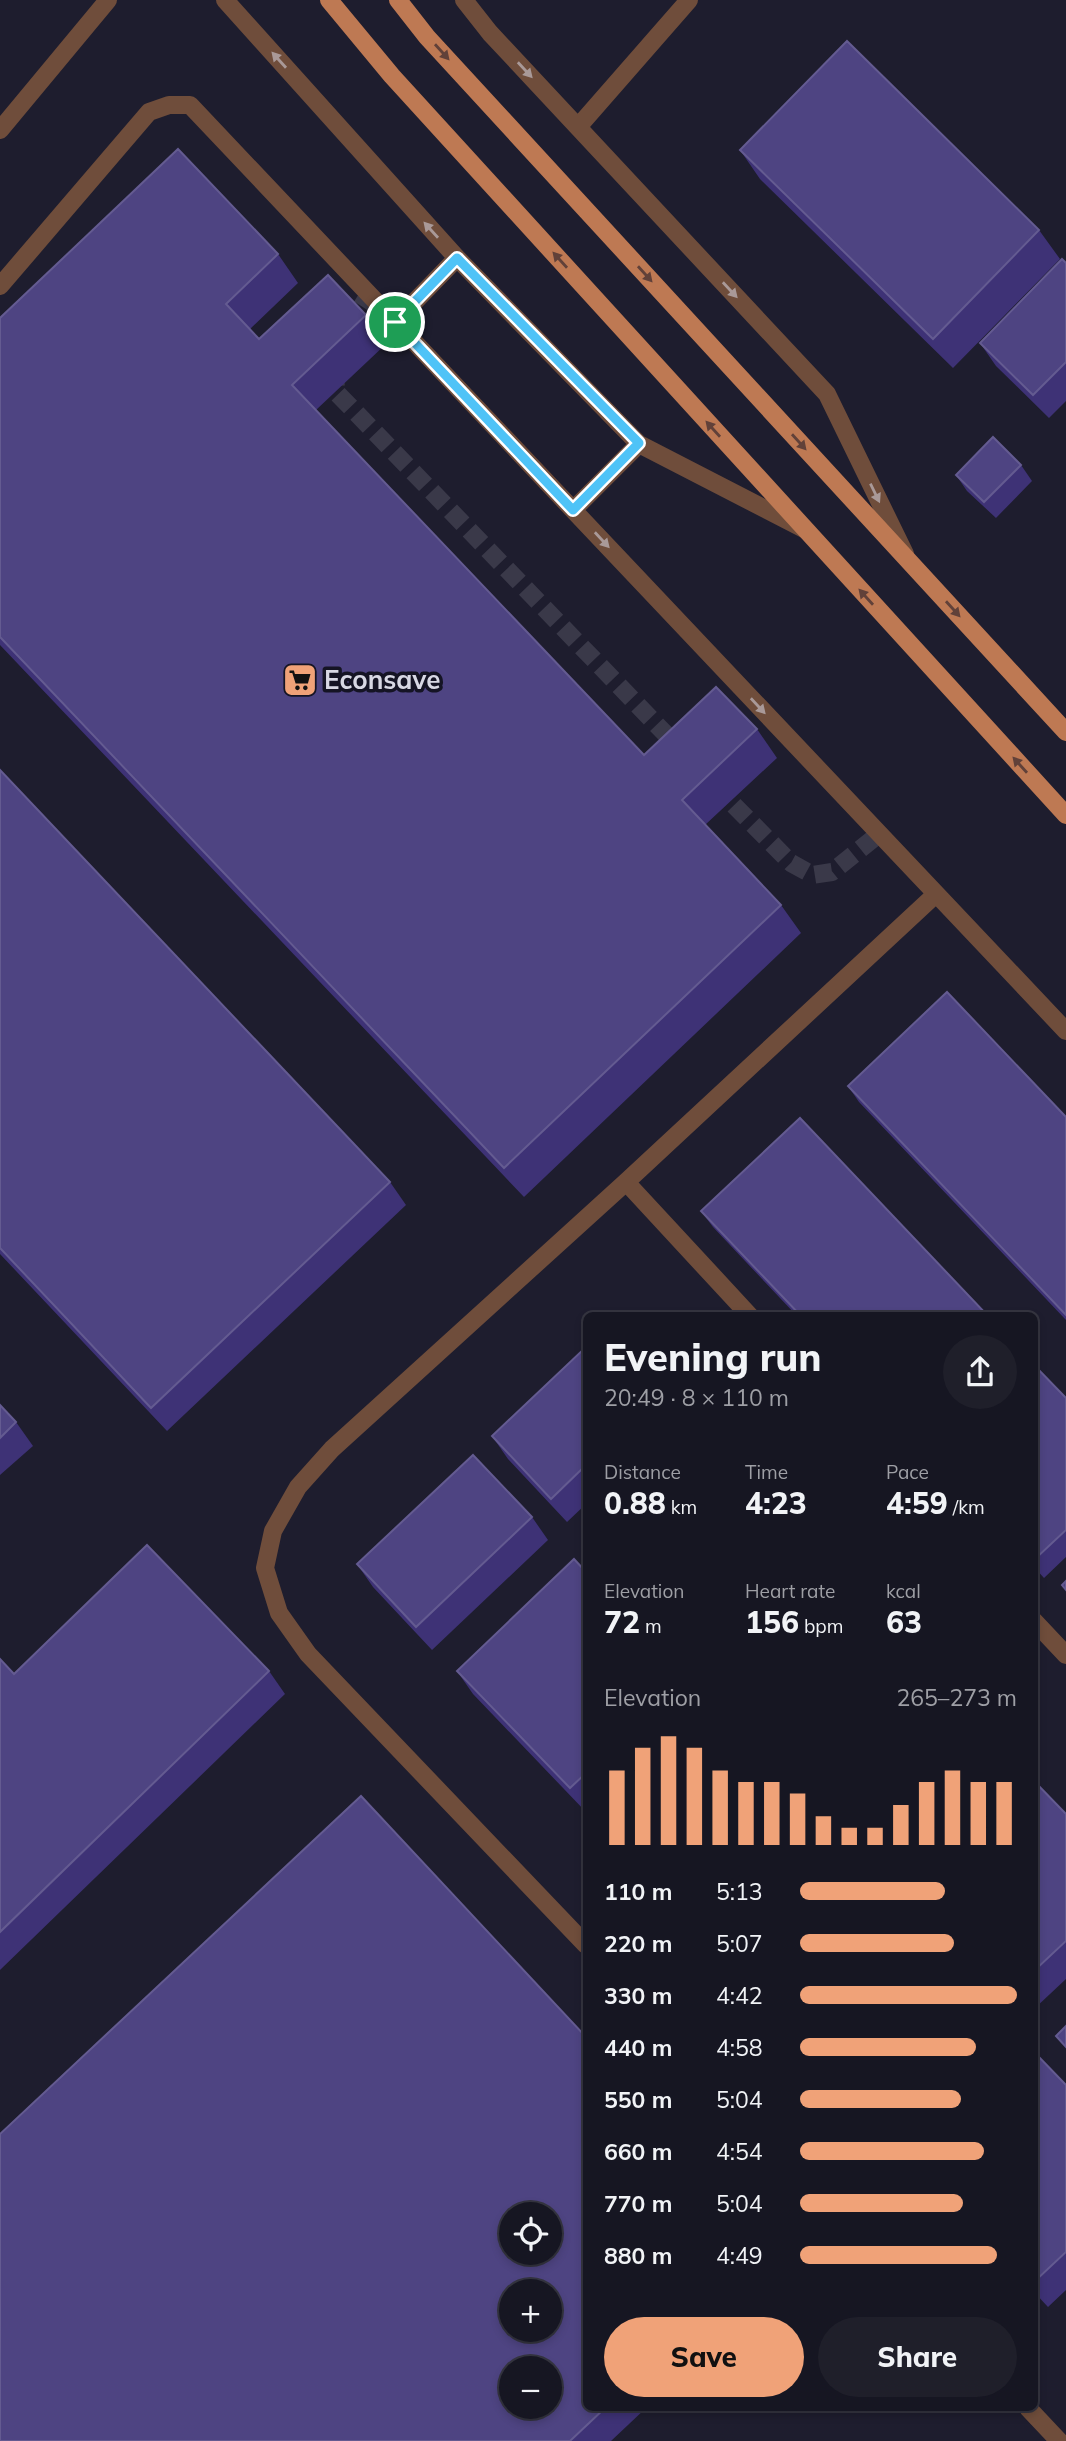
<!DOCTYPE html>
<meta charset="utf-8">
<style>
:root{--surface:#161622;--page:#1f1f2a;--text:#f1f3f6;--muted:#9e9fa5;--line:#353540;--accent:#f0a278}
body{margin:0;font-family:Mulish,sans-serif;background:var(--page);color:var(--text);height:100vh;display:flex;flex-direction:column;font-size:26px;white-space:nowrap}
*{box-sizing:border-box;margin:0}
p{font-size:23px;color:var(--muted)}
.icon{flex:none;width:38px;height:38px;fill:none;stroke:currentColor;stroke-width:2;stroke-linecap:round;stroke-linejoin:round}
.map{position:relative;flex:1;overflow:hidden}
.side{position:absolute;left:583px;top:1312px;width:455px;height:1099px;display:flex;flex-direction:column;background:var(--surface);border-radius:10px;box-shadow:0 4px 10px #0003,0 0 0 2px var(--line)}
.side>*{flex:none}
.buttons{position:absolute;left:499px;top:2202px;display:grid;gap:14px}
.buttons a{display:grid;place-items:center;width:63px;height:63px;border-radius:50%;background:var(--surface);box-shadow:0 4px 10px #0003,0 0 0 2px var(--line);font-size:35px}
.pin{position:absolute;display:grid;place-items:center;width:60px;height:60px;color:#fff;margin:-30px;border:4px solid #fff;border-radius:50%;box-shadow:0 2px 7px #0007}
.round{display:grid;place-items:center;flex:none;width:74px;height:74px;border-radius:37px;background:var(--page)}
.headline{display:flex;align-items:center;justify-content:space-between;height:119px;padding:0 21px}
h1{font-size:38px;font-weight:800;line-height:52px}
.metrics{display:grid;grid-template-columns:repeat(3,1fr);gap:10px;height:119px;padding:7px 21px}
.metrics div{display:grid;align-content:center}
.metrics b{font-size:30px;font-weight:800}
.metrics small{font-size:19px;font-weight:400}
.metrics p{font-size:19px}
.chart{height:196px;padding:14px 21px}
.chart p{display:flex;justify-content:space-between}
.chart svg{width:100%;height:126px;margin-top:7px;stroke:var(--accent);stroke-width:6}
.cta{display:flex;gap:14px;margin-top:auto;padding:14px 21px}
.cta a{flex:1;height:80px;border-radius:42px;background:var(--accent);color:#111;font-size:28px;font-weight:800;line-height:80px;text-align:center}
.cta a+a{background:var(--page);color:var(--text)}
ul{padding:0 21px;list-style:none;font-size:23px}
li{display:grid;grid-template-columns:112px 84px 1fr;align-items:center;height:52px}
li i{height:18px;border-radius:9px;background:var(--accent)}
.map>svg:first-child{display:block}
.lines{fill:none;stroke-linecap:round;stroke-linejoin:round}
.minor-tunnel{stroke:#3a3949;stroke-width:18;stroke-dasharray:18 9;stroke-linecap:butt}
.minor{stroke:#6f4d3b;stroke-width:18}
.major{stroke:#be7953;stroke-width:18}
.wall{fill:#3e3276}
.building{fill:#4e4482;stroke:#645b91;stroke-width:2;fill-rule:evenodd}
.oneway{fill:#614139}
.oneway2{fill:#a99998}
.route-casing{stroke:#fff;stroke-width:14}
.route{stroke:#4fc3f7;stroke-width:9}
.labels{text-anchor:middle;stroke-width:7;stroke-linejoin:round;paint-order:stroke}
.poi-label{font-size:26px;font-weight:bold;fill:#d8d8e4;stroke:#151424;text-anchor:start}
</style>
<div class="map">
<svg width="1066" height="2441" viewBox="0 0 1066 2441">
<rect width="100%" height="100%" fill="#1e1d2e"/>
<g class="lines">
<path class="minor-tunnel" d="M 347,329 L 369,295
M 335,368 L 336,392 L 681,750
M 715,786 L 791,863 L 813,875 L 832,872 L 879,834"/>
<path class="minor" d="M 225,0 L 457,258 L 639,444 L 804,529
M 464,0 L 490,33 L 827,394 L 905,554
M 578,127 L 689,0
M 0,130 L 108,0
M 0,286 L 149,112 L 169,105 L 190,105 L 1066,1031
M 395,322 L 457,258
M 573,510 L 639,444
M 626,1182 L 750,1316
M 1034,1621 L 1066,1655
M 586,1945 L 308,1654 L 279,1613 L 265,1568 L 273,1531 L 298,1487 L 332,1449 L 626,1182 L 936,894
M 1028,2408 L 1059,2441"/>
<path class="major" d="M 329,0 L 392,76 L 1066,815
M 398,0 L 427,37 L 1066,732"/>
</g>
<path class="wall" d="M 740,150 L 1039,230 L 1060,259 L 953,368 L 760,179 Z
M 278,254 L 298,283 L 250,329 L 259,339 L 366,315 L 386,344 L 316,410 L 644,755 L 757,729 L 777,758 L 705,825 L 781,905 L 801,933 L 524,1197 L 0,645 L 0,318 Z
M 1066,263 L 1066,401 L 1049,418 L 996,366 L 980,343 Z
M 1021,465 L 1032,481 L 996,518 L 967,491 L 956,475 Z
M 0,770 L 390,1182 L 406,1205 L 167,1431 L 0,1254 Z
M 848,1086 L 1066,1117 L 1066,1320 L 859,1102 Z
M 701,1211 L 988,1316 L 797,1316 L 713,1227 Z
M 586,1347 L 586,1504 L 567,1522 L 508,1459 L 492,1436 Z
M 1034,1365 L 1066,1398 L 1066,1557 L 1044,1578 L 1034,1567 Z
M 0,1405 L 16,1422 L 33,1446 L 0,1475 Z
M 532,1517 L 548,1540 L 432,1650 L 373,1587 L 357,1564 Z
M 586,1572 L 586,1812 L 473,1694 L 457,1671 Z
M 0,1659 L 14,1674 L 269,1671 L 285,1694 L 0,1970 Z
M 1034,1781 L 1066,1814 L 1066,1979 L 1034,2009 Z
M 1034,2058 L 1066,2085 L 1066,2290 L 1048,2307 L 1034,2292 Z
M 586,2408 L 646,2408 L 611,2441 L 0,2441 Z"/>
<path class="building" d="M 847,41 L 1039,230 L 933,339 L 740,150 Z
M 178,149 L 278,254 L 226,304 L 259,339 L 328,275 L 366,315 L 292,385 L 644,755 L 716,687 L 757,729 L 682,800 L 781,905 L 504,1168 L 0,637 L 0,318 Z
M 1062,259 L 1066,263 L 1066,362 L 1033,395 L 980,343 Z
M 993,437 L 1021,465 L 984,502 L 956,475 Z
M 0,770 L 390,1182 L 151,1408 L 0,1248 Z
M 947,992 L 1066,1117 L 1066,1315 L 848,1086 Z
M 800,1118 L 988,1316 L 801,1316 L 701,1211 Z
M 586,1347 L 586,1465 L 551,1499 L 492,1436 Z
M 1034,1365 L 1066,1398 L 1066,1530 L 1034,1560 Z
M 0,1405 L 16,1422 L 0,1438 Z
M 473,1455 L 532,1517 L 416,1627 L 357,1564 Z
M 147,1545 L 269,1671 L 0,1932 L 0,1659 L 14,1674 Z
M 574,1559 L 586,1572 L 586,1773 L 570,1788 L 457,1671 Z
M 1066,1581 L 1066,1590 L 1062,1585 Z
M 1034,1781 L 1066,1814 L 1066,1941 L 1034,1971 Z
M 361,1796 L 586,2037 L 586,2408 L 605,2408 L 570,2441 L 0,2441 L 0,2134 ZM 511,2214 L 550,2214 L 550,2252 L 511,2252 ZM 511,2291 L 550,2291 L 550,2329 L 511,2329 ZM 511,2368 L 550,2368 L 550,2406 L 511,2406 Z
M 1066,2026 L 1066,2047 L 1056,2036 Z
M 1037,2055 L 1066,2085 L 1066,2252 L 1034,2282 L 1034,2058 Z"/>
<defs><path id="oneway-solid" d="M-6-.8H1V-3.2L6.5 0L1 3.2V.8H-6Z" transform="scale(1.75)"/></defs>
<g class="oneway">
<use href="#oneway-solid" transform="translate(442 52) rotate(48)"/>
<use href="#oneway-solid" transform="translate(560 260) rotate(-132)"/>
<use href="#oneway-solid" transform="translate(645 274) rotate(48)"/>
<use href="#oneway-solid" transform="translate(713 429) rotate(-132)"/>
<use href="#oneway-solid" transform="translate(799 442) rotate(48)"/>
<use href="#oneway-solid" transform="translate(866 597) rotate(-132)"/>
<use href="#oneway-solid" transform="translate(953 609) rotate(48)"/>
<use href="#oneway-solid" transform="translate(1020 765) rotate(-132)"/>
</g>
<g class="oneway2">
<use href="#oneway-solid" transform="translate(279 60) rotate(-132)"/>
<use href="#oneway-solid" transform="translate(525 70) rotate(47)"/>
<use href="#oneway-solid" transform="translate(431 230) rotate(-132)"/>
<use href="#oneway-solid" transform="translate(730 290) rotate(47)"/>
<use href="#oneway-solid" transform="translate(875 493) rotate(64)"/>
<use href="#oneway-solid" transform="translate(602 540) rotate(47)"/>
<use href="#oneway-solid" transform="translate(758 706) rotate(47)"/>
</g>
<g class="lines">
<g class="route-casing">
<path id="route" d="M 457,258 L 639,443 L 573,510 L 395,322 Z"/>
</g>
<use href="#route" class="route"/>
</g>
<defs>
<g id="supermarket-square" transform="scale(1.75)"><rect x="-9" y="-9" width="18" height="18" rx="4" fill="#f0a278" stroke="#151424"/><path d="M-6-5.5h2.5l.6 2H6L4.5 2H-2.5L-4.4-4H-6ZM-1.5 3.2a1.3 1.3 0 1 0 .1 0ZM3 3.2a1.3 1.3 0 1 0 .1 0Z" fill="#111"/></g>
</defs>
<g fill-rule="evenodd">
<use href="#supermarket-square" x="300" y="680"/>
</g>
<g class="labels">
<g class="poi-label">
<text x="324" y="689">Econsave</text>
</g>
</g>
</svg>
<div class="buttons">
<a><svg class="icon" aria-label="locate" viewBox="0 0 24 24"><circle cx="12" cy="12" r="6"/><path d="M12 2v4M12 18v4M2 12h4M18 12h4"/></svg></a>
<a>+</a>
<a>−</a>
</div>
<div class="pin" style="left:395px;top:322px;background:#1e9e55"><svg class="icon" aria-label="arrive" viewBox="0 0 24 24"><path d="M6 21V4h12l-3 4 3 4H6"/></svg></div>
<section class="side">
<div class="headline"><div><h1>Evening run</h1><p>20:49 · 8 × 110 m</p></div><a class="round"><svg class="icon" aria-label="share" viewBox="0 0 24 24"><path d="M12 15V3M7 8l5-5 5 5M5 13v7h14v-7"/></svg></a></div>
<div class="metrics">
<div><p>Distance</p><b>0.88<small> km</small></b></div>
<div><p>Time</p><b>4:23</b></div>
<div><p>Pace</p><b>4:59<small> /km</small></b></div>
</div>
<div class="metrics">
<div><p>Elevation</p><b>72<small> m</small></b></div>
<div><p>Heart rate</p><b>156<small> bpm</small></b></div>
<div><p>kcal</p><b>63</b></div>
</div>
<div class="chart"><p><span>Elevation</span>265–273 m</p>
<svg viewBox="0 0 160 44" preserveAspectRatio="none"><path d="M5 44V18M15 44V10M25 44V6M35 44V10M45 44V18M55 44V22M65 44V22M75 44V26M85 44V34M95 44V38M105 44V38M115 44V30M125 44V22M135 44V18M145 44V22M155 44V22"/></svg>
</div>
<ul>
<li><b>110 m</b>5:13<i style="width:67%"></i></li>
<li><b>220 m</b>5:07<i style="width:71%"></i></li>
<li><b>330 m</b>4:42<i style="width:100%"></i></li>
<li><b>440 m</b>4:58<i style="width:81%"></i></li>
<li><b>550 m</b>5:04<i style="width:74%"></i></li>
<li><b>660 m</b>4:54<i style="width:85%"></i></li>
<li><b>770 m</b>5:04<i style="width:75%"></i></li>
<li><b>880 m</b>4:49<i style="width:91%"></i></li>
</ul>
<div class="cta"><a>Save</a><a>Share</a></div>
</section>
</div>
